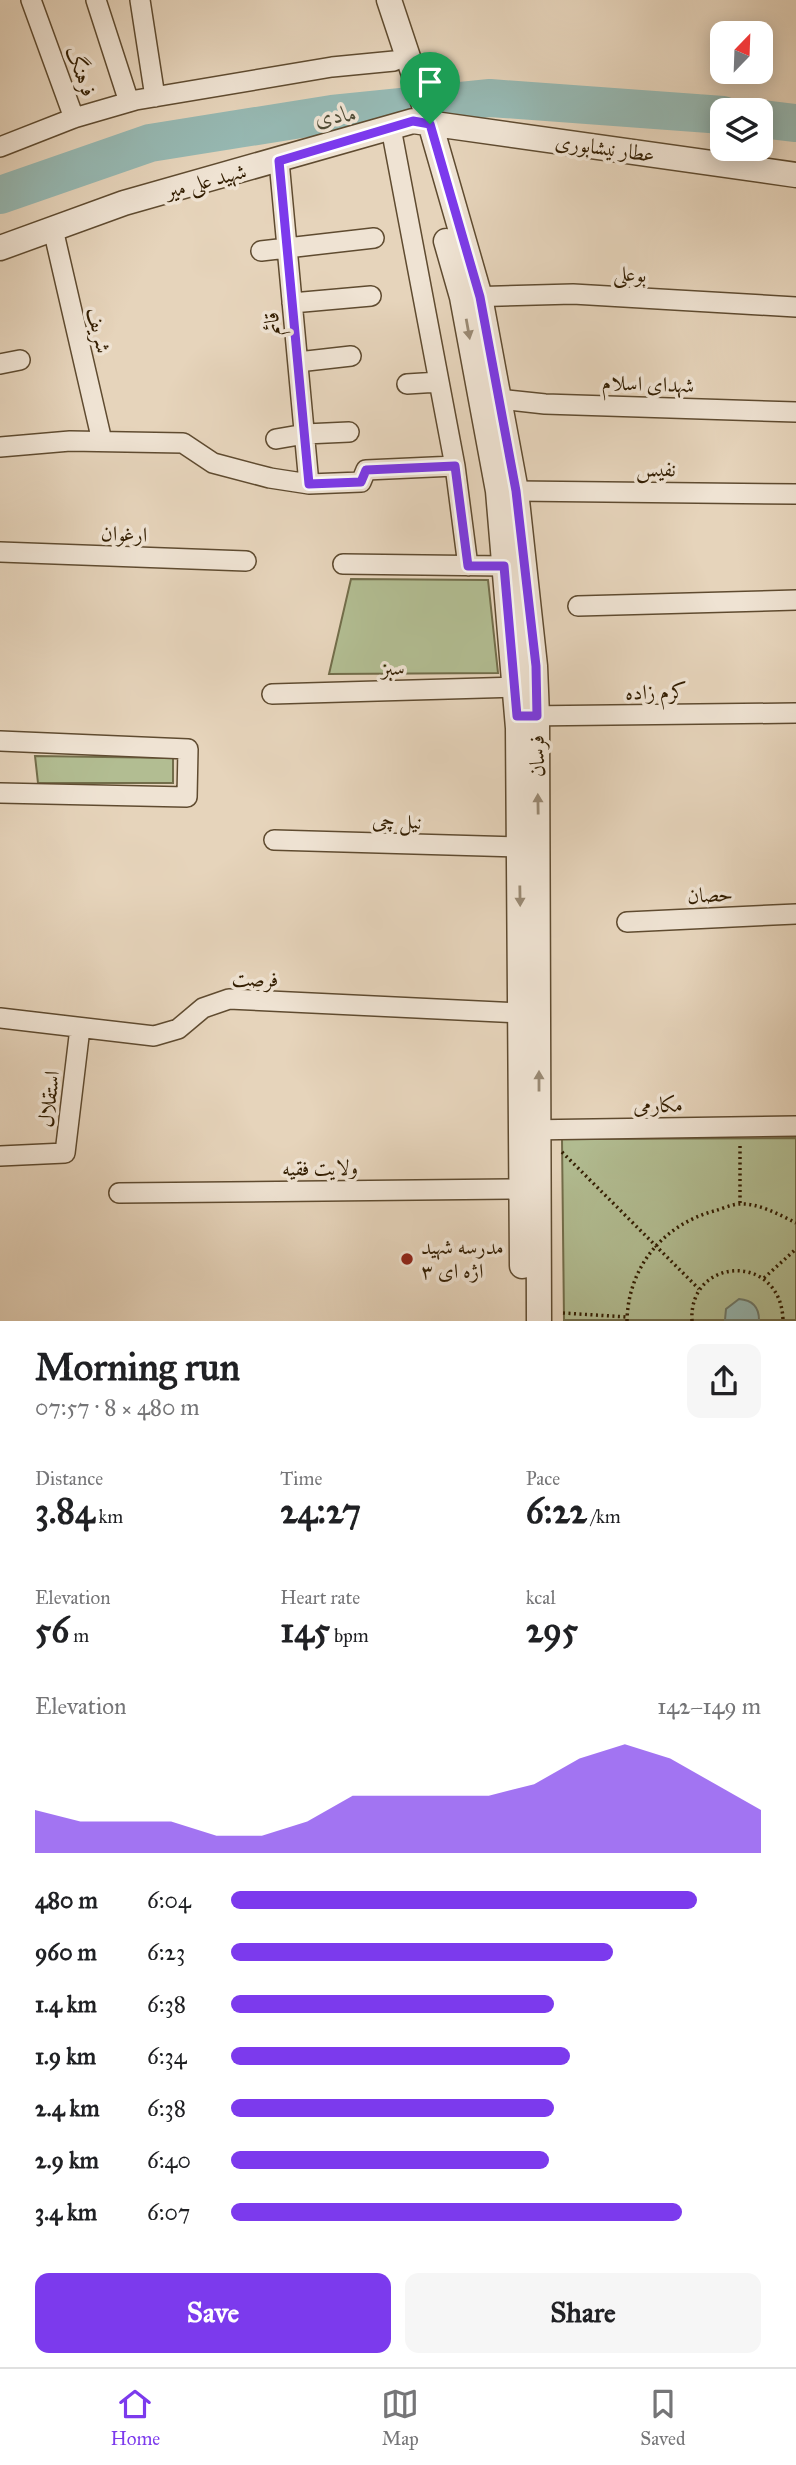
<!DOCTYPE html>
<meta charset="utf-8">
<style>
:root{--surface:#fff;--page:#f6f6f6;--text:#202124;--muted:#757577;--line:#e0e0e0;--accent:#7c3aed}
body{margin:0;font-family:"IM FELL Great Primer",Amiri,serif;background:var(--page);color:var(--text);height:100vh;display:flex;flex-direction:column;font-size:26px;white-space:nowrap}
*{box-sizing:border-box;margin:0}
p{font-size:23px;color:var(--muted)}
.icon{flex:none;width:38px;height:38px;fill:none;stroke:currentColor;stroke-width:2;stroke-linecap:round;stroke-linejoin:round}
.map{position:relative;height:1321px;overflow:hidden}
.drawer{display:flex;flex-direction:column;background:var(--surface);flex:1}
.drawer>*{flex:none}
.needle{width:46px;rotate:23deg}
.buttons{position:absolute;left:710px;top:21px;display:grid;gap:14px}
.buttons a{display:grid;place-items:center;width:63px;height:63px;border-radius:14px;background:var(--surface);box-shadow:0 4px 18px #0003;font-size:35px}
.pin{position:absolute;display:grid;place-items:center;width:60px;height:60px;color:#fff;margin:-72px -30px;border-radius:50% 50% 50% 0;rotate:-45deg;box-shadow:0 0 7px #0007}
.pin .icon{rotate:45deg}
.round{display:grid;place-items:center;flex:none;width:74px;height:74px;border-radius:14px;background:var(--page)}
.headline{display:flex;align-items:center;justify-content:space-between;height:119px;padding:0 35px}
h1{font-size:38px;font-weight:700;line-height:52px}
.metrics{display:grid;grid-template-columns:repeat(3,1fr);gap:10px;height:119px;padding:7px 35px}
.metrics div{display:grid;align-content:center}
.metrics b{font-size:35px;font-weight:700}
.metrics small{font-size:19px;font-weight:400}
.metrics p{font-size:19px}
.chart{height:196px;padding:14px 35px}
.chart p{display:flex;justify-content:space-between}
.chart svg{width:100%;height:126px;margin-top:7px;fill:var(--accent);opacity:.7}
.button{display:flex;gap:14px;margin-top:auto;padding:14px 35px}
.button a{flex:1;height:80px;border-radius:14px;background:var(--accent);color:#fff;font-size:28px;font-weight:700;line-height:80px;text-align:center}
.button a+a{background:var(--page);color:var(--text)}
ul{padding:0 35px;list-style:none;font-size:23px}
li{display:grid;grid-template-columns:112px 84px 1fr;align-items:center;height:52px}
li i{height:18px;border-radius:9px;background:var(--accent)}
.tabs{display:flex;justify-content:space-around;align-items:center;height:98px;border-top:2px solid var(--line);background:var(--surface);font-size:19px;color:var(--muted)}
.tabs a{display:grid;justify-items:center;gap:4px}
.tabs .current{color:var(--accent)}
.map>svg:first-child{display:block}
.green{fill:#b2bd92;stroke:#726d4a;stroke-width:2}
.water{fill:#96b8b2;stroke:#6e7a6b;stroke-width:2}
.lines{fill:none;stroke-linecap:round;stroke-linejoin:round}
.river{stroke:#96b8b2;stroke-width:38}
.minor-casing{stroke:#5f4b30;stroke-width:22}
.tertiary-casing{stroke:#5f4b30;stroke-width:27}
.path{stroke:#321d01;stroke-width:3.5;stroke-dasharray:2 3.5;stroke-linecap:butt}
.minor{stroke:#efe3d3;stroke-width:19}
.tertiary{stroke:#efe3d3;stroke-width:24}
.oneway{fill:#9a8a74}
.route-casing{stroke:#fff;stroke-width:14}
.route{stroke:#7c3aed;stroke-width:9}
.poi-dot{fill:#8f2418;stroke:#efe3d3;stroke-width:2.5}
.labels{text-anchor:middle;stroke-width:7;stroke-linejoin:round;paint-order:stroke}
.street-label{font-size:21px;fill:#321d01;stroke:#efe3d3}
.poi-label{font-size:21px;fill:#321d01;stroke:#efe3d3;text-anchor:start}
.water-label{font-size:23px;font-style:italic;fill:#504c36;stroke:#efe3d3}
</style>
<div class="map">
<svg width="796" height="1321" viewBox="0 0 796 1321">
<rect width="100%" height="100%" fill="#e6d4bb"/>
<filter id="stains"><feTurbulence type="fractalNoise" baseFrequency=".00286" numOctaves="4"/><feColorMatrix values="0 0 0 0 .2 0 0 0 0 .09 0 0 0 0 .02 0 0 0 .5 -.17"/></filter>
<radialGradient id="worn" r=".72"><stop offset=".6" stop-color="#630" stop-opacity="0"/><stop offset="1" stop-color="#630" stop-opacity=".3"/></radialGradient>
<path class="green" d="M 351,579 L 488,580 L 498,673 L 329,674 Z
M 35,756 L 173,758 L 173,783 L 38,783 Z
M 796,1138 L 796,1320 L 564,1320 L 562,1139 Z"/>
<path class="water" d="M 739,1299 C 752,1300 759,1307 759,1320 L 725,1320 L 726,1309 Z"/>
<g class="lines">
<path class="river" d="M 761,119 L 796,123
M 0,195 L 150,143 L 332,114 L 490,98 L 723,115"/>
<g class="minor-casing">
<path id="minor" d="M 31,0 L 74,118
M 96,0 L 129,102
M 140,0 L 155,97
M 391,128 L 455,466 L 468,566
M 0,147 L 74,118 L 136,100 L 332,67 L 394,61
M 279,161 L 309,484
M 53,229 L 102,441
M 261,251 L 374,238
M 467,297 L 573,294 L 796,307
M 292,303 L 371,296
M 298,362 L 351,356
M 0,364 L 20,360
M 407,384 L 439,382
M 499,399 L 545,404 L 796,412
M 276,439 L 305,434 L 349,432
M 0,447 L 70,441 L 183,443 L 213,463 L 270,478 L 309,484 L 361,482 L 366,470 L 455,466
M 516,491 L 796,494
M 0,552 L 246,561
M 343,564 L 504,566
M 578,606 L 796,600
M 272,694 L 515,687
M 525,716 L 796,713
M 0,741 L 188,749 L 187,797 L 0,793
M 274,840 L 519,847
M 627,922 L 796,914
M 0,1018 L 154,1036 L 178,1029 L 203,1008 L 229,999 L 521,1013
M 526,1130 L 796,1126
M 0,1156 L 65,1153 L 80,1028
M 119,1193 L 522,1189"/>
</g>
<g class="tertiary-casing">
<path id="tertiary" d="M 389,0 L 430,123 L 480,297 L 516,491 L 535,666 L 537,716 L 539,1321
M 446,241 L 462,297 L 498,491 L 518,728 L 522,1266
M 0,248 L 124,203 L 413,121 L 796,175"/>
</g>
<path class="path" d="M 740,1146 L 740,1204
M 562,1152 L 699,1289
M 764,1278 L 796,1249
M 563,1313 L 627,1317
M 627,1321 C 628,1267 663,1225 714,1211 C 722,1209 732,1204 740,1204 C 759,1203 780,1215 796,1223
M 692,1321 C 688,1256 782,1252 783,1321"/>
<use href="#minor" class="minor"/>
<use href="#tertiary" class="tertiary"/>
</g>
<defs><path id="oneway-solid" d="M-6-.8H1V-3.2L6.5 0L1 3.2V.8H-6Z" transform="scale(1.75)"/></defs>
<g class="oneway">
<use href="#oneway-solid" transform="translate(468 329) rotate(80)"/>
<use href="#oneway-solid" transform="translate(538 804) rotate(-91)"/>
<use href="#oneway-solid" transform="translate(520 896) rotate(89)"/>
<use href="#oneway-solid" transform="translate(539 1081) rotate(-90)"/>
</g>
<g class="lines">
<g class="route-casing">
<path id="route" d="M 413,121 L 430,124 L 480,297 L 516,491 L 536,666 L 537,716 L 517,716 L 504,566 L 468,566 L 455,466 L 366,470 L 361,482 L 309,484 L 279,161 Z"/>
</g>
<use href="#route" class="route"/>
</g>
<circle class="poi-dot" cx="407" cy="1259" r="7"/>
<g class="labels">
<g class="street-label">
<text transform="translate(81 71) rotate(70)" y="7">فرهنگ</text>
<text transform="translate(605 148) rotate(8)" y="7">عطار نیشابوری</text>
<text transform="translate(206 181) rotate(-15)" y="7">شهید علی میر</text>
<text transform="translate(630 274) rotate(3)" y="7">بوعلی</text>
<text transform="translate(272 324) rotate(-95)" y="7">قائم</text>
<text transform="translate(99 330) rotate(77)" y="7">شریف</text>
<text transform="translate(648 384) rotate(2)" y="7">شهدای اسلام</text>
<text transform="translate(656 469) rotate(1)" y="7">نفیس</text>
<text transform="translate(124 534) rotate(2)" y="7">ارغوان</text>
<text transform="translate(393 668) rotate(-2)" y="7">سبز</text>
<text transform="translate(656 692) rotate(-1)" y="7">کرم زاده</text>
<text transform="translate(537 756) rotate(-91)" y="7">فرسان</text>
<text transform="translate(397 821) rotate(2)" y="7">نیل چی</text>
<text transform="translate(710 895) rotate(-3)" y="7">حصان</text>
<text transform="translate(255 979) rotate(1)" y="7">فرصت</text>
<text transform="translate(49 1099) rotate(-83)" y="7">استقلال</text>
<text transform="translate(658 1105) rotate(-1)" y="7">مکارمی</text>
<text transform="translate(320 1168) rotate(-1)" y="7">ولایت فقیه</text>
</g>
<g class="poi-label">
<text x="421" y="1254">مدرسه شهید<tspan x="421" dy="24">اژه ای ۳</tspan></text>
</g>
<g class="water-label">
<text transform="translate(336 115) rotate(-7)" y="8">مادی</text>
</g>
</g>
<rect width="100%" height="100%" filter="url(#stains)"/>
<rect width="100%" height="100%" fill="url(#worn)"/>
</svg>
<div class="buttons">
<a><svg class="needle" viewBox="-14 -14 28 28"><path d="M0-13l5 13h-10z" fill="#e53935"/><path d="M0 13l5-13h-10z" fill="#757577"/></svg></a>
<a><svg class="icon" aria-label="layers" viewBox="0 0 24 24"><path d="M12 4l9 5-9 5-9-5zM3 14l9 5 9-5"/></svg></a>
</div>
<div class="pin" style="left:430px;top:124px;background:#1e9e55"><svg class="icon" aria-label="arrive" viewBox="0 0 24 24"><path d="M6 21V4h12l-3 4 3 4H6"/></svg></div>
</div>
<section class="drawer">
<div class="headline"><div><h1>Morning run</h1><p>07:57 · 8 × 480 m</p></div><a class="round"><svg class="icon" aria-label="share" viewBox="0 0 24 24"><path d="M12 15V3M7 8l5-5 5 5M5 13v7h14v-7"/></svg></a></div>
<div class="metrics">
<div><p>Distance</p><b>3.84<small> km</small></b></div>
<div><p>Time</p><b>24:27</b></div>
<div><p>Pace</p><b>6:22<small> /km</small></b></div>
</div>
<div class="metrics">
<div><p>Elevation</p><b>56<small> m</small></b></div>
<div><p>Heart rate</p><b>145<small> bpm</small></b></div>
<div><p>kcal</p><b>295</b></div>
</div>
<div class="chart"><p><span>Elevation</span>142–149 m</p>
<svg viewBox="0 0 160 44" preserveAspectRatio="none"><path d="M0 44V29L10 33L20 33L30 33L40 38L50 38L60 33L70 24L80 24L90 24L100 24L110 20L120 11L130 6L140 11L150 20L160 29V44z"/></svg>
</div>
<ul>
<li><b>480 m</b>6:04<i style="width:88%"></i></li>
<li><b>960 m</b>6:23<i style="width:72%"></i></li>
<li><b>1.4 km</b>6:38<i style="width:61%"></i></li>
<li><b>1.9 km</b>6:34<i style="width:64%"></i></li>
<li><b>2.4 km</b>6:38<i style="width:61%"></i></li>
<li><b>2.9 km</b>6:40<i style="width:60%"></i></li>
<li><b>3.4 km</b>6:07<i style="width:85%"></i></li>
</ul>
<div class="button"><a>Save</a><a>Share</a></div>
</section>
<nav class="tabs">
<a class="current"><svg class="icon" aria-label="home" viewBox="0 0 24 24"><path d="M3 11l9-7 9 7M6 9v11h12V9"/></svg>Home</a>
<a><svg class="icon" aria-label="map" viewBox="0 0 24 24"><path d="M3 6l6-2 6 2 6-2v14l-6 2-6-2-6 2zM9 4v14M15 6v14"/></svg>Map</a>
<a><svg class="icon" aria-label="saved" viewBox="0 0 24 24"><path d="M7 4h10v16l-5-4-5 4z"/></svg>Saved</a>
</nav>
